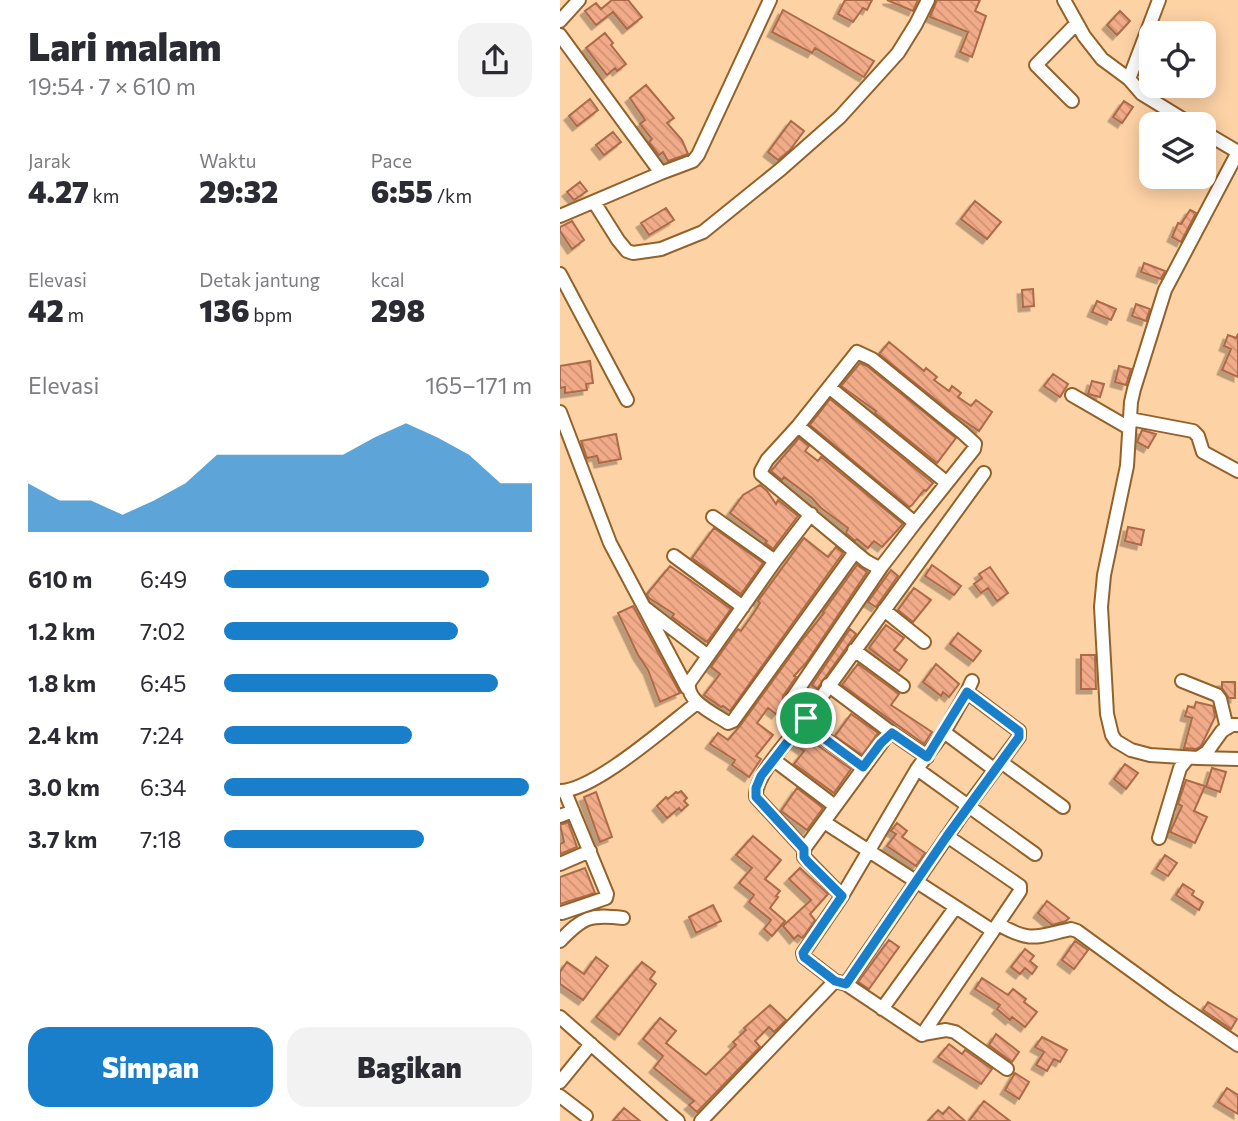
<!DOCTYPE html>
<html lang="id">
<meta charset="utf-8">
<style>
:root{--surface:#fff;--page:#f2f2f3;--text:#2b2b33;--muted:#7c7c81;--accent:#197fca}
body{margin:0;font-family:Commissioner,sans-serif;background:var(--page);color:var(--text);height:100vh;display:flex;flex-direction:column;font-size:26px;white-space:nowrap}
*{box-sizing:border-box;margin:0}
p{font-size:23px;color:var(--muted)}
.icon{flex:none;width:38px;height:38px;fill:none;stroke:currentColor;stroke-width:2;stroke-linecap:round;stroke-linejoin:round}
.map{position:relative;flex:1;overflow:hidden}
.drawer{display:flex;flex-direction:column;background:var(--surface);width:560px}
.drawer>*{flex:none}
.controls{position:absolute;left:579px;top:21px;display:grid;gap:14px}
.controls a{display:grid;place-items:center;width:77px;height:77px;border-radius:14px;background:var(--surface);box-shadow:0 4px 18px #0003;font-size:35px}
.pin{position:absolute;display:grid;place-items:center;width:60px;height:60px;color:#fff;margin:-30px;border:4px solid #fff;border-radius:50%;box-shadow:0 2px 7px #0007}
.round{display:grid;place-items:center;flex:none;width:74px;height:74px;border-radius:21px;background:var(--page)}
.summary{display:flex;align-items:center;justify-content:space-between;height:119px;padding:0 28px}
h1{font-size:38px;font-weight:800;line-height:52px}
.stats{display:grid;grid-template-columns:repeat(3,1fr);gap:10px;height:119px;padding:7px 28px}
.stats div{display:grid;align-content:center}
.stats b{font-size:30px;font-weight:800}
.stats small{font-size:19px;font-weight:400}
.stats p{font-size:19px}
.chart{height:196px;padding:14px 28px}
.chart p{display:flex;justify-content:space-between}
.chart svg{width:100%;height:126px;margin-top:7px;fill:var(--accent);opacity:.7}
.cta{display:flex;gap:14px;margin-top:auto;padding:14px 28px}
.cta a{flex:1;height:80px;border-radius:21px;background:var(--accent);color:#fff;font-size:28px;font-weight:800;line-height:80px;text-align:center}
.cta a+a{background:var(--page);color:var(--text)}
ul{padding:0 28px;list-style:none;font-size:23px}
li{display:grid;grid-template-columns:112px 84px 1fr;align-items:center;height:52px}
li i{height:18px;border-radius:9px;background:var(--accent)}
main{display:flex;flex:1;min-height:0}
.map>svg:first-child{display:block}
.building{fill:url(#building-back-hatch);stroke:#ac6b4a;stroke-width:2;filter:url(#shadow)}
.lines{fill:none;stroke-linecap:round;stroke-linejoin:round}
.minor-casing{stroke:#92622a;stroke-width:16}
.minor{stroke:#fff;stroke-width:12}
.route-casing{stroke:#fff;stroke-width:14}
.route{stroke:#197fca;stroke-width:9}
</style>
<main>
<section class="drawer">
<div class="summary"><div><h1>Lari malam</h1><p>19:54 · 7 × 610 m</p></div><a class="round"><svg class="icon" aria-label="share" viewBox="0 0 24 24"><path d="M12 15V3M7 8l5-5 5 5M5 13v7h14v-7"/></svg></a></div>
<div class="stats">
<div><p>Jarak</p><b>4.27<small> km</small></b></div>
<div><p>Waktu</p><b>29:32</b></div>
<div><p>Pace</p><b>6:55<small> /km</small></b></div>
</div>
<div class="stats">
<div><p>Elevasi</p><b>42<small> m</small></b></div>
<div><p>Detak jantung</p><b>136<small> bpm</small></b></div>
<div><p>kcal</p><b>298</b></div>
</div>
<div class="chart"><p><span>Elevasi</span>165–171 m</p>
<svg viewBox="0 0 160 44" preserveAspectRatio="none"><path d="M0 44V27L10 33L20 33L30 38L40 33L50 27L60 17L70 17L80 17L90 17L100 17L110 11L120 6L130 11L140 17L150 27L160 27V44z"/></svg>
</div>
<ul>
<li><b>610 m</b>6:49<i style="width:86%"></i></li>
<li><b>1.2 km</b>7:02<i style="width:76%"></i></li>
<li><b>1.8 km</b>6:45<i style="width:89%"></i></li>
<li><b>2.4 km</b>7:24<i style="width:61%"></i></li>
<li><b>3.0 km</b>6:34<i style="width:99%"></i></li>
<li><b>3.7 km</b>7:18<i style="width:65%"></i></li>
</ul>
<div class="cta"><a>Simpan</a><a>Bagikan</a></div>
</section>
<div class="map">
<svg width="678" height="1121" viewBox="0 0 678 1121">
<defs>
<pattern id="building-back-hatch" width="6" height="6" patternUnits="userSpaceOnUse" patternTransform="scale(1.75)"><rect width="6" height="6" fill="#f1ab89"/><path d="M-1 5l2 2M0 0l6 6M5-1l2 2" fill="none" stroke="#cf9274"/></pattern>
<filter id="shadow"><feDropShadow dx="-4.5" dy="4.5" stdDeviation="0" flood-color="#0004"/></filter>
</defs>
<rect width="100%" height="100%" fill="#fdd2a5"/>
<path class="building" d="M 52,0 L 68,0 L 82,17 L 67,29 L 53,12 L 36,25 L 25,11 L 36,3 L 41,9 Z
M 285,0 L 312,0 L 307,10 L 303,8 L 293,22 L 278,14 Z
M 327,0 L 358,0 L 353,11 Z
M 377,0 L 420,0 L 415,11 L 426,16 L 412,57 L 400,52 L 408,32 L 370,17 Z
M 223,10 L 314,61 L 304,77 L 255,48 L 252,53 L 212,32 Z
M 560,11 L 570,21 L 557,35 L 547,25 Z
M 45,33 L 53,43 L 51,45 L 66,64 L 57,71 L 55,68 L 47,75 L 26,48 Z
M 86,85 L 114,118 L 107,123 L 122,140 L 128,154 L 108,161 L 103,152 L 99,155 L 89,142 L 92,139 L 80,124 L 85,120 L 70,98 Z
M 30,99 L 38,110 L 17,126 L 9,116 Z
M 564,101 L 573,107 L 562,123 L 553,117 Z
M 231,121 L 244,131 L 230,150 L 218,160 L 208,152 Z
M 53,132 L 61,142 L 44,155 L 36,145 Z
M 20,182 L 27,191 L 14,200 L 7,192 Z
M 415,201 L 441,222 L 427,239 L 401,219 Z
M 106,208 L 114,220 L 89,235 L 81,223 Z
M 630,210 L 636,213 L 621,242 L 612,237 L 618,223 L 621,224 Z
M 12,221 L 24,240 L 12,249 L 0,231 L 0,227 Z
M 584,263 L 605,271 L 601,279 L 581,272 Z
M 473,289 L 474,306 L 463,307 L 462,290 Z
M 537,301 L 556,309 L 551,320 L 532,312 Z
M 576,304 L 590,309 L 586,321 L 572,316 Z
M 678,334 L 678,377 L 662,370 L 671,349 L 664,346 L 668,335 L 676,338 Z
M 329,342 L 364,371 L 366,368 L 377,377 L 374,380 L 389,391 L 392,386 L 401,393 L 398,397 L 411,406 L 416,400 L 432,412 L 419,431 L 391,412 L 319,354 Z
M 30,361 L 33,383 L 26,384 L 27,390 L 5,393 L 5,387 L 0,388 L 0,366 Z
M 300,363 L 307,366 L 396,438 L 377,463 L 315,413 L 316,411 L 281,386 Z
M 559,366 L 571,369 L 566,385 L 555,382 Z
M 493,374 L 508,384 L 500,397 L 484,386 Z
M 532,381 L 544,384 L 540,397 L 528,394 Z
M 270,399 L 373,483 L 366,491 L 364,490 L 352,505 L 349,507 L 250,425 Z
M 582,430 L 596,434 L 588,448 L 577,442 Z
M 56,434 L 61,459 L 39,463 L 37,456 L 27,458 L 21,441 Z
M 239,438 L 249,446 L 245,451 L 258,461 L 261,457 L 343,524 L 322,547 L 314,541 L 308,548 L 297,539 L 295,541 L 286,533 L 288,528 L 261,508 L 252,498 L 224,477 L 222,480 L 211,471 Z
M 200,485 L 207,491 L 216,504 L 218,500 L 238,516 L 213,549 L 205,543 L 207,541 L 170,513 L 183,495 Z
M 568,527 L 584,530 L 581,545 L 565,541 Z
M 154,528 L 203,563 L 181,594 L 132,558 Z
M 244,538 L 268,557 L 276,547 L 283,553 L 170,711 L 163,706 L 161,707 L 144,695 L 160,674 L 151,667 L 178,629 L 181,631 L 193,614 L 200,603 L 198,601 Z
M 297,565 L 307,572 L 246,663 L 234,676 L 236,677 L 223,696 L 222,706 L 216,714 L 208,708 L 197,723 L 213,735 L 196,756 L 201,759 L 189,777 L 172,765 L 175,760 L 150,744 L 158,733 L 168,740 L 180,726 L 243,639 L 264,613 L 263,612 Z
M 372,565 L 401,586 L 394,595 L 365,576 Z
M 110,566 L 171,609 L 147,642 L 112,617 L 114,614 L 89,598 L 87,594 Z
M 430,567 L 448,593 L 437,601 L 428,588 L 421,593 L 414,584 L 422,578 L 419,574 Z
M 331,570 L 338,576 L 316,607 L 308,602 Z
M 354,588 L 371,600 L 353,622 L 338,610 Z
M 73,606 L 120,693 L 100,702 L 88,670 L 78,655 L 58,613 Z
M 326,625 L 344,638 L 334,650 L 347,660 L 339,671 L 309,648 Z
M 290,629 L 296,634 L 257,689 L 252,685 Z
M 398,633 L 421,651 L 413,661 L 390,644 Z
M 521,655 L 535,655 L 536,689 L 521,689 Z
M 298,664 L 339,694 L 331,705 L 372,732 L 364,744 L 282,685 Z
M 376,664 L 399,684 L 389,697 L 383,692 L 381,696 L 363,682 Z
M 662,682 L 675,682 L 675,698 L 669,698 L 662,688 Z
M 636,702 L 653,706 L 655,717 L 641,746 L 636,749 L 624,748 L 632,718 L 625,716 L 628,706 L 634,708 Z
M 291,714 L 318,733 L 302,755 L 275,736 Z
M 243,735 L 291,769 L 274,793 L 234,764 L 244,751 L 236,745 Z
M 565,764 L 578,773 L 566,789 L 554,779 Z
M 652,768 L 666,772 L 660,792 L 646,787 Z
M 626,780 L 645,786 L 634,811 L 647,817 L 635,843 L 610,832 L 622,806 L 618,804 Z
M 237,788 L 263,808 L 247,830 L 221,811 Z
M 121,791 L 127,798 L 124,801 L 128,805 L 121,811 L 119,808 L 107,818 L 97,806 L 106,797 L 108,799 L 116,792 L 118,793 Z
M 36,792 L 52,837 L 40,842 L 24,797 Z
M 8,822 L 17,847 L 0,854 L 0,844 L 4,842 L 0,825 Z
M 337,823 L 347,831 L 342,837 L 365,853 L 356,866 L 327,846 L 336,834 L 331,831 Z
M 193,836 L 221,860 L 205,879 L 220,891 L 216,896 L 218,897 L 210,908 L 225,921 L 212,936 L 204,929 L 211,920 L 189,902 L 194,895 L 179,883 L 192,868 L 176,855 Z
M 605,855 L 617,863 L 608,876 L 596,869 Z
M 25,868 L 35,893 L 0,904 L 0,877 Z
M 240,868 L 268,894 L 250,914 L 255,920 L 244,936 L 242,938 L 238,935 L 234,939 L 223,926 L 251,900 L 229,879 Z
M 623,884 L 634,891 L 632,895 L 643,902 L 639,910 L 616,895 Z
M 487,901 L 509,918 L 506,921 L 492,925 L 478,913 Z
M 153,905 L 161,921 L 136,933 L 129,917 Z
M 329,940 L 339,947 L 309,989 L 298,982 Z
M 515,941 L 528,950 L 514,969 L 502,960 Z
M 465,949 L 474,956 L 470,961 L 477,967 L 472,974 L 465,968 L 460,974 L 451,967 Z
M 36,957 L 48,966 L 23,1000 L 0,984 L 0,972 L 7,962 L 24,974 Z
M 82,962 L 95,972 L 90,979 L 96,984 L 59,1035 L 36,1017 Z
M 422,978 L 448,995 L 453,989 L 466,999 L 464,1002 L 477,1012 L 465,1027 L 452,1017 L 450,1020 L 437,1009 L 440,1005 L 415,989 Z
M 648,1002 L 677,1019 L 671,1029 L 643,1010 Z
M 210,1005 L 226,1020 L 214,1032 L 209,1027 L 195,1041 L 200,1047 L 137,1112 L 129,1105 L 134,1101 L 94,1068 L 103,1056 L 83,1039 L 100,1018 L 116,1031 L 106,1043 L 146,1075 L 176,1045 L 173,1042 L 186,1030 L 184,1028 Z
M 436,1034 L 459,1052 L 452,1062 L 429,1045 Z
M 482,1037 L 507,1050 L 500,1062 L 494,1059 L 487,1071 L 476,1065 L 484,1052 L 475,1047 Z
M 389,1044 L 402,1054 L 405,1050 L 432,1069 L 421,1084 L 378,1057 Z
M 455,1073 L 469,1082 L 459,1099 L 445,1090 Z
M 667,1088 L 678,1095 L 678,1114 L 658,1102 Z
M 424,1101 L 450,1121 L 409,1121 Z
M 389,1107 L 405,1121 L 368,1121 L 378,1110 L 383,1114 Z
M 64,1108 L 80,1121 L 53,1121 Z"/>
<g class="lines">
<g class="minor-casing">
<path id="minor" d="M 504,0 L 524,36 L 542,59 L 569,79
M 599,0 L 569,79 L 582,94 L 631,124
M 0,21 L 19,0
M 0,35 L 101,173 L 133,161 L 138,155 L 210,0
M 512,101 L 476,65 L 517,23
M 644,132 L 678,152
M 678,152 L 605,290 L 574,389 L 571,402 L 567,466 L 544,575 L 541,607 L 547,714 L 552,735 L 556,741 L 571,750 L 590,755 L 638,758 L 647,752 L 662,731 L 672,725 L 678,725
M 34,202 L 58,240 L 67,251 L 73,253 L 101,249 L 143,232 L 221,169 L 280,117 L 338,53 L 356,24 L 368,0
M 0,216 L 101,173
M 0,274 L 67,400
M 269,387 L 386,482
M 512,395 L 569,428
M 0,412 L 50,543 L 127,688
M 570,419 L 633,431 L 638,436 L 643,452 L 678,471
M 238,426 L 355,523 L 322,566 L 317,567 L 306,561 L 201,474 L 201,471 L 207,460 Z
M 238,426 L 297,352 L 312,359 L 403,433 L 415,444 L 414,449 L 355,523
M 251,514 L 215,561 L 129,683 C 126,702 155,714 168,723 L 173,721 L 295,552
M 153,517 L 215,561
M 114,556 L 183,607
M 84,607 L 148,656
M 324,610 L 364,642
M 294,650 L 343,686
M 622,681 L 657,695 L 660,699 L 667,728
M 268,685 L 332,733
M 384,732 L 435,770
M 638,758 L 678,759
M 214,760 L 275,806
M 441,762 L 503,807
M 304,767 L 250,728 L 246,724 L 246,718 L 424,473
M 357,769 L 475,854
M 0,791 C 34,791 108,725 137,703
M 0,816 L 13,811
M 264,822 L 433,931 L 362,1035 L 286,984 L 275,981
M 387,836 L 460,886 L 460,891 L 433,931
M 599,838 L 620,768 L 628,758
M 244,849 L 196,797 C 194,775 233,736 246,718 L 230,709 L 231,700 L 322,566
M 0,864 L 30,851
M 282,896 L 244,857 L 244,849 L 326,737 L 332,733 L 367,757
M 2,913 L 46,898 L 47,894 L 5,792
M 438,924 C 471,943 476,937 511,929 L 517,931 L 612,1000 L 678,1045
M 0,941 C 23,917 30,914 63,918
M 286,984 L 408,806 L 459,737 L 459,731 L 407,692
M 322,1009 L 395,908
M 0,1017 L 118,1121
M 363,1034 L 386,1030 L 395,1032 L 447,1069
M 0,1082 L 31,1044
M 0,1096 L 26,1116
M 141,1121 L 275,981 L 244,957 L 243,953 L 282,896 L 357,769 L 384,732 L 407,692 L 412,681"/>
</g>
<use href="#minor" class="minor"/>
</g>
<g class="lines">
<g class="route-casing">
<path id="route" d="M 407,692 L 459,731 L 459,737 L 387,836 L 286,984 L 275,981 L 244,957 L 243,953 L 282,896 L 248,862 L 244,857 L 244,849 L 196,797 L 196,788 L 201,776 L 246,718 L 246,724 L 250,728 L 303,767 L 321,743 L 332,733 L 367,757 Z"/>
</g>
<use href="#route" class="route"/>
</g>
</svg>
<div class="controls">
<a><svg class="icon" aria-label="locate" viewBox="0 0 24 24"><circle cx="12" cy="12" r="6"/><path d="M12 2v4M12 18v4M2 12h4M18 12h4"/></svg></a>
<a><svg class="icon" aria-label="layers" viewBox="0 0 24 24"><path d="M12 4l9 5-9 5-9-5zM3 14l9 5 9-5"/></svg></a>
</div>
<div class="pin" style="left:246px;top:718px;background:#1e9e55"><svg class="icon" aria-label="arrive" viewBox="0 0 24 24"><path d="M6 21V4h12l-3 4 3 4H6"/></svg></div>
</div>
</main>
